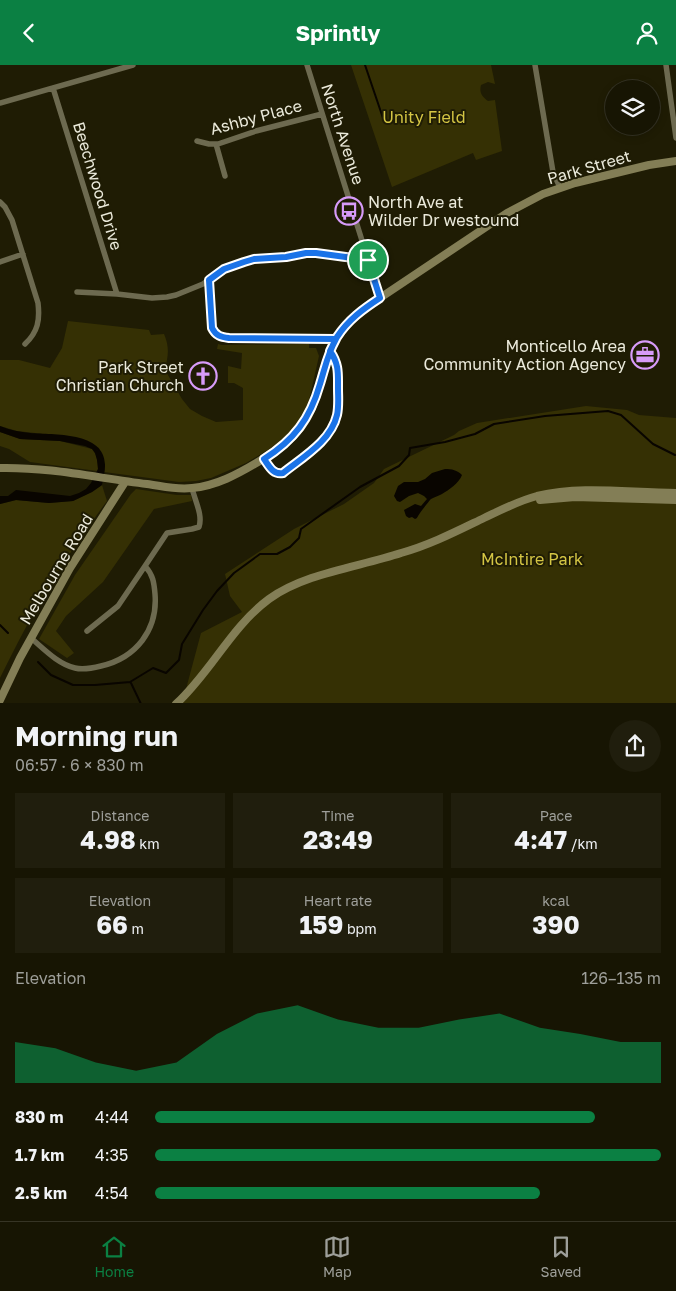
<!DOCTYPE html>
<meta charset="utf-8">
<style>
:root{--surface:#171503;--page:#201e0d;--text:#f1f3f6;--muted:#9e9f9a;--line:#363425;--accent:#0b8043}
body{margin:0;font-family:"Golos Text",sans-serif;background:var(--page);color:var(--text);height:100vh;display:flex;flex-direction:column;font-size:19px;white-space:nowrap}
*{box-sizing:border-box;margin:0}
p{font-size:16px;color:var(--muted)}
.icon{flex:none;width:28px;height:28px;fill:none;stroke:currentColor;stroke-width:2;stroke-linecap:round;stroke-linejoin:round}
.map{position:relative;height:638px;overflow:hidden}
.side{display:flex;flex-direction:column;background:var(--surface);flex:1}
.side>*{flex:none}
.fabs{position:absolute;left:605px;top:15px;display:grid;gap:10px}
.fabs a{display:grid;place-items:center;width:55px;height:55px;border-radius:50%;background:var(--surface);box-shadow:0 2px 8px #0003,0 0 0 1px var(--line);font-size:25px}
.pin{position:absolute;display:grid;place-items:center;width:42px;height:42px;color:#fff;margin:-21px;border:2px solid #fff;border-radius:50%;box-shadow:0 1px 5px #0007}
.round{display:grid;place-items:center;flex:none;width:52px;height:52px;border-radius:26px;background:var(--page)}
.head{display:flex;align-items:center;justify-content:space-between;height:85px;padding:0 15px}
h1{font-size:28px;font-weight:700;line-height:38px}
.metrics{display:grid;grid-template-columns:repeat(3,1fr);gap:8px;height:85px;padding:5px 15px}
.metrics div{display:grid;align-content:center;border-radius:0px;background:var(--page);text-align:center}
.metrics b{font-size:25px;font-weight:700}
.metrics small{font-size:14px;font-weight:400}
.metrics p{font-size:14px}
.chart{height:140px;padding:10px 15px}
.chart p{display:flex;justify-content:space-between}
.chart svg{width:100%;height:90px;margin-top:5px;fill:var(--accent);opacity:.7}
ul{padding:0 15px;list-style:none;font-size:16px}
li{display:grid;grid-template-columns:80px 60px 1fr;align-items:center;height:38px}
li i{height:12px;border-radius:6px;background:var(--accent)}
header{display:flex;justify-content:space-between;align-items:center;height:65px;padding:0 15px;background:var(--accent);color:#fff;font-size:22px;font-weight:700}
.tab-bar{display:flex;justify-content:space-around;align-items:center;height:70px;border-top:1px solid var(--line);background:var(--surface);font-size:14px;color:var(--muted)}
.tab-bar a{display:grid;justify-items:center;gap:2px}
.tab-bar .selected{color:var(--accent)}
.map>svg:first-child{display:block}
.green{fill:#353004}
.water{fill:#090500}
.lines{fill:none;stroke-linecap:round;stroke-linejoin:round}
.stream{stroke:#090500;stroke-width:2}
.street{stroke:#6d6a50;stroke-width:5.5}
.secondary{stroke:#837e56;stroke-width:8}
.route-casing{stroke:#fff;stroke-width:10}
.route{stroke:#1a73e8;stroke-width:6}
.labels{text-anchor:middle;stroke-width:4;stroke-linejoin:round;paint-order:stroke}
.street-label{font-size:16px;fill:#ebeadb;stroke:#1f1c04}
.park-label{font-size:16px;fill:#d5c644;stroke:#1f1c04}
.poi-label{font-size:16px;fill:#ebeadb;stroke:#1f1c04;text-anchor:end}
</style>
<header><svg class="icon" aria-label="back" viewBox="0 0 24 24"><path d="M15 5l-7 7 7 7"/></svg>Sprintly<svg class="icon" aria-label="person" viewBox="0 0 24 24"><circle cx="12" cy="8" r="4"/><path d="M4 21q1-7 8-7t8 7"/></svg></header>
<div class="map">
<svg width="676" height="639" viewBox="0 0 676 639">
<rect width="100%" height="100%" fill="#1f1c04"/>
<path class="green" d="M 351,0 L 491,0 L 495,19 L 488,17 L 481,20 C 479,28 482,31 488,36 L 495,35 L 502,86 L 476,95 L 473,88 L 392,122 Z
M 68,256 L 149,265 L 151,270 L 164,269 C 170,283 168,291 165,305 L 182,334 L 190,344 L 202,351 L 216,357 L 243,355 L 243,323 L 234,318 L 228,318 L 228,301 L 241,304 L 242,288 L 217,284 L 218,279 L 222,280 L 309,279 L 309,283 L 316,283 L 319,291 L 307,344 L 292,365 L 283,374 L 268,385 L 246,398 L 211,413 L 196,416 L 179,417 L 104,407 L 105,400 L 99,383 L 71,372 L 17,366 L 0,361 L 0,295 L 19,295 L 50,303 L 62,283 Z
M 586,341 L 627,345 L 639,350 L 676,353 L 676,638 L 182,639 L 201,568 L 242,547 L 230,531 L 225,509 L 294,464 L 344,439 L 374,418 L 384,404 L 454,370 L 459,366 L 477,358 Z
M 0,367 L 20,374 L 60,376 L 92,384 C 97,390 98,396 98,404 L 97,406 L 30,397 L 9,384 L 0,381 Z
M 102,420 L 107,436 C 87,463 68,490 51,518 C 32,549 16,581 0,613 L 0,439 L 16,435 L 49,438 L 73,436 L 92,427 Z
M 136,424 L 177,430 L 191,430 L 192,436 L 154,444 L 103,517 L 66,551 L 56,566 L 74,588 L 67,593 L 39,574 L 75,510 L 131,429 Z"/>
<path class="water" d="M 0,361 C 10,365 20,367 30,368 C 53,370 106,366 105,401 C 105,407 103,414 102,420 L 92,427 L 73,436 L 49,438 L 16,435 L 0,439 L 0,431 L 8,431 L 16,425 L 70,431 L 79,428 L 86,424 L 91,418 L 98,404 L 97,395 L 95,388 L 92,384 L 85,381 L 60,376 L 20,374 L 0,367 Z
M 445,404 C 452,404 457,405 462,410 C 459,418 449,425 442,429 C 439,431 434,432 431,434 C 429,436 418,450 417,453 L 415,454 L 412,452 L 409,453 L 406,451 L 404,445 L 415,439 L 421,441 L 427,434 L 424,431 L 418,428 L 409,431 L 400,437 L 397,436 L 394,431 L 398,421 L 404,417 L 418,417 L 425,414 L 432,408 Z"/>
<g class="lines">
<path class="stream" d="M 365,0 L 384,56
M 0,560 L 8,568
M 38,597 L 51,610 L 73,620 L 95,620 L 130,617 L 153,603 L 166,608 L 179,595 L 182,579 L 203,545 L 217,526 L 234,508 L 260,489 L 277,489 L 290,482 L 299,473 L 301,464 L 360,422 L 399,401 L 409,390 L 410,383 L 445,377 L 475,369 L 494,359 L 545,351 L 608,346 L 621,350 L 653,379 L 675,390
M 131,618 L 141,639"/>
<path class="street" d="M 307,0 L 380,233
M 535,0 L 553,107 L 557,116 L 560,122
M 666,0 L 676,73
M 53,23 L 117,229
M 0,38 L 133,0
M 197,76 L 209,79 L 218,79 L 256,66 L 322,49
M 216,79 L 225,111
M 0,137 L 5,142 L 12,155 L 38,238 C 40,255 38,267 25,279
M 0,197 L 23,189
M 209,215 L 212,263 C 216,271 221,272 229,273 L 336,274
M 77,227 L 117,229 L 152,233 L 167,232 L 176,230 L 203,219 L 224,204 L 232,201 L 254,194 L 286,192 L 306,188 L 316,188 L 368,195
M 264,393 C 269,401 273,410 283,408 C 303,392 331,376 337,350 C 339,341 338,332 338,323 C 338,308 339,299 330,286
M 145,501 L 167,468 L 192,464 L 199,462 C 203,450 195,436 192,423
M 31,573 C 44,584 58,599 75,603 C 83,605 93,603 101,601 C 136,593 158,565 155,529 C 154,517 153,510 145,501 L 118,541 L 87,566"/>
<path class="secondary" d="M 0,403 C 50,402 97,413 147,419 C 162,421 176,425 192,423 C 216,421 238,409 258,397 C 274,387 290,377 302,361 C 319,337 319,312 330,287 C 337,270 348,257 362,245 L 507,148 L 543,129 L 575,118 L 649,100 L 676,96
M 540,435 L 575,432 L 676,435
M 0,635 L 20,593 L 70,503 L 125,417
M 176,639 C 211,607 231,562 269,534 C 305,508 359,502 401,488 C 430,480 457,466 484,453 C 501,445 518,436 537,431 C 583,420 629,428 676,428"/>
</g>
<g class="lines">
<g class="route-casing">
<path id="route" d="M 368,195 L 380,233 C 363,244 348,255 337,272 C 328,287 325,303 320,319 C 310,354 294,375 264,394 C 269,401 273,410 283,408 C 303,392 331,376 337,350 C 339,341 338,332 338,323 C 338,308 339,299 330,286 L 336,274 L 229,273 C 221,272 216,271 212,263 L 209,215 L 224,204 L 244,197 L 254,194 L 286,192 L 306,188 L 316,188 L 368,195"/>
</g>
<use href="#route" class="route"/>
</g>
<defs>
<g id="bus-ring" transform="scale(1.4375)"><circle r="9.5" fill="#1f1c04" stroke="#d79bf9" stroke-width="1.5"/><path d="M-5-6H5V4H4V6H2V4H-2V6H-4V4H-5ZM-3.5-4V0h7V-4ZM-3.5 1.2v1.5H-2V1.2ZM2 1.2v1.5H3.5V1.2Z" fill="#d79bf9"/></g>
<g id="office-ring" transform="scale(1.4375)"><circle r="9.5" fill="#1f1c04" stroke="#d79bf9" stroke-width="1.5"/><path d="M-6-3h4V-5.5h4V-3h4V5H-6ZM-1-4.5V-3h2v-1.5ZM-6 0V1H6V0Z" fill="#d79bf9"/></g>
<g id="church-ring" transform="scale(1.4375)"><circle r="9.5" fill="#1f1c04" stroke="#d79bf9" stroke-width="1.5"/><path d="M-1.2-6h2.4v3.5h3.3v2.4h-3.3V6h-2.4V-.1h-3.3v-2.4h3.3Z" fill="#d79bf9"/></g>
</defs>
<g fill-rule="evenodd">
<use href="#bus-ring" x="349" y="146"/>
<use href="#office-ring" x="645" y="290"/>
<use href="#church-ring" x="203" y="311"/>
</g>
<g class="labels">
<g class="street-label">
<text transform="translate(256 52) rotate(-15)" y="6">Ashby Place</text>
<text transform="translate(343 69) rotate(72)" y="6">North Avenue</text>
<text transform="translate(589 102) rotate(-16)" y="6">Park Street</text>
<text transform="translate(98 121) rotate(73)" y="6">Beechwood Drive</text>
<text transform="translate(56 504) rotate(-59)" y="6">Melbourne Road</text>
</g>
<g class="park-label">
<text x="424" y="58">Unity Field</text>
<text x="532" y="500">McIntire Park</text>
</g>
<g class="poi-label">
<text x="368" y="143" text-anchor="start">North Ave at<tspan x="368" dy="18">Wilder Dr westound</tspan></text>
<text x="626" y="287">Monticello Area<tspan x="626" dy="18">Community Action Agency</tspan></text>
<text x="184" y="308">Park Street<tspan x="184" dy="18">Christian Church</tspan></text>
</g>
</g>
</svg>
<div class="fabs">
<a><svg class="icon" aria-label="layers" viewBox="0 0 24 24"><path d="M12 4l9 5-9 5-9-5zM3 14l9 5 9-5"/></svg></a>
</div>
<div class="pin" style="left:368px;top:195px;background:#1e9e55"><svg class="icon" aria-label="arrive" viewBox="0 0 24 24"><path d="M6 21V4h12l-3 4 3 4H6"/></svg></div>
</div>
<section class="side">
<div class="head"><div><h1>Morning run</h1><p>06:57 · 6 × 830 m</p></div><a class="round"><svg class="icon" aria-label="share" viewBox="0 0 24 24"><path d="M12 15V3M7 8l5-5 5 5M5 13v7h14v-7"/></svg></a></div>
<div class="metrics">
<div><p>Distance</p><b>4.98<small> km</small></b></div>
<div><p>Time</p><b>23:49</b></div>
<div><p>Pace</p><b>4:47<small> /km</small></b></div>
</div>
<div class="metrics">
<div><p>Elevation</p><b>66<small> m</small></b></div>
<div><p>Heart rate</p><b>159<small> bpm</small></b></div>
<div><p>kcal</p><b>390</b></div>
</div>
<div class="chart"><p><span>Elevation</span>126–135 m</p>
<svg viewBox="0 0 160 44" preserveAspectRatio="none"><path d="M0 44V24L10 27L20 34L30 38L40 34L50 20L60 10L70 6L80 13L90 17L100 17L110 13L120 10L130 17L140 20L150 24L160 24V44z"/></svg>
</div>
<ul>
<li><b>830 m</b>4:44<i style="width:87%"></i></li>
<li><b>1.7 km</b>4:35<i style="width:100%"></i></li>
<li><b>2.5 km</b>4:54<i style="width:76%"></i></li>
</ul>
</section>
<nav class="tab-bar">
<a class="selected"><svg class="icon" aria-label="home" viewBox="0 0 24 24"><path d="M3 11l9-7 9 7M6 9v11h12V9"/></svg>Home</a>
<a><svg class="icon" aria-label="map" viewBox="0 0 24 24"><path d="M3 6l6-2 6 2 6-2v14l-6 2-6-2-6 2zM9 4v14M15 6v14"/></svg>Map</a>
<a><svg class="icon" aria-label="saved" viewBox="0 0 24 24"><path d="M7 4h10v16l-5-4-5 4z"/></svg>Saved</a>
</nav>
